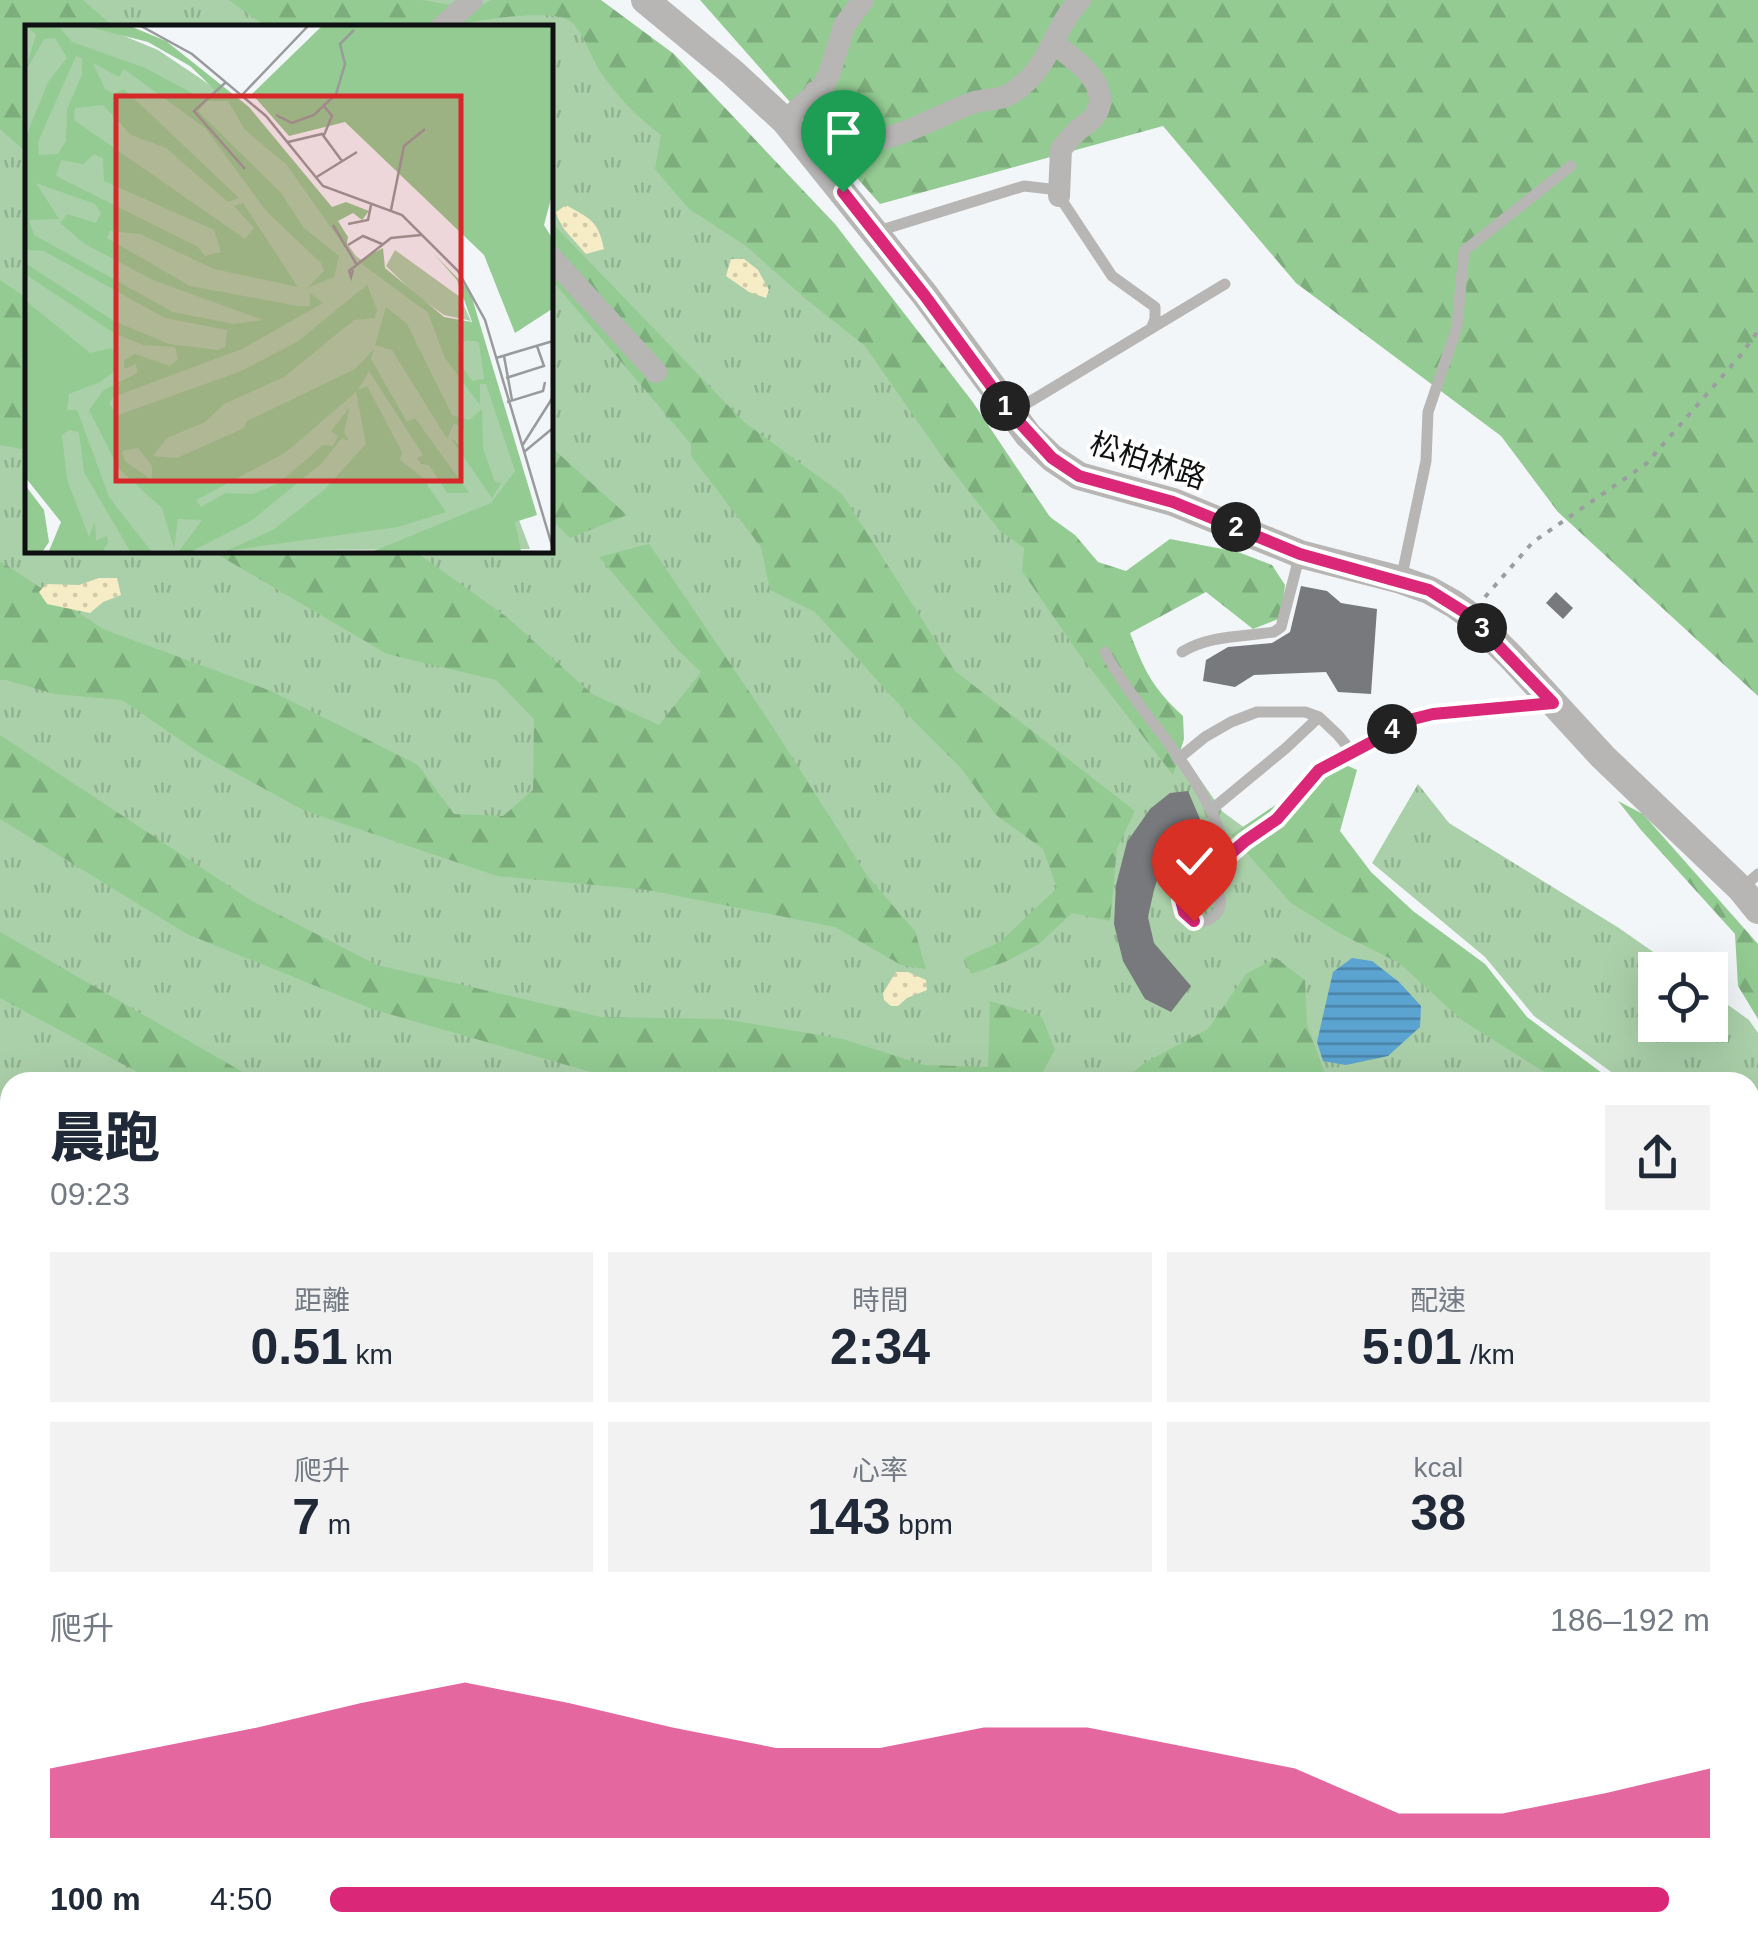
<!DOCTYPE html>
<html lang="zh-TW">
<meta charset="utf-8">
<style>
:root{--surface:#fff;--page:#f2f2f3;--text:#1f2937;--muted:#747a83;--accent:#db2777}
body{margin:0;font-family:Helvetica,"Noto Sans TC",sans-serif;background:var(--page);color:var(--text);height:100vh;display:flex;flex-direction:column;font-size:38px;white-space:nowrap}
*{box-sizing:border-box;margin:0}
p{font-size:32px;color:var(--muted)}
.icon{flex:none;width:55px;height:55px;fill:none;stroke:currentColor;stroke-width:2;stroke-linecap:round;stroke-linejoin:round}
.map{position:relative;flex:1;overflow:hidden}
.drawer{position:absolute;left:0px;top:1072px;width:1760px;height:888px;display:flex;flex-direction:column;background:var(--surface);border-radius:30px 30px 0 0;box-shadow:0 10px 40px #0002}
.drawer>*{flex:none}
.controls{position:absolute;left:1638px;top:952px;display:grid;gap:20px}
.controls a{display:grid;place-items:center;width:90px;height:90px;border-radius:0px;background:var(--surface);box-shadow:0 10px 40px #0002;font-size:50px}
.pin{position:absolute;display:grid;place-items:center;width:85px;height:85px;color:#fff;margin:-102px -42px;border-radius:50% 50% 50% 0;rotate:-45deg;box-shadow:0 0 10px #0007}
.pin .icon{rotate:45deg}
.km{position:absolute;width:50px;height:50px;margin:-25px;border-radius:50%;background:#222;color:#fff;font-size:28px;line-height:50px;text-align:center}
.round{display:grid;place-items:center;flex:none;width:105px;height:105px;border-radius:0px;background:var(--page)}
.summary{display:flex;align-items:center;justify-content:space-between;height:170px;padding:0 50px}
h1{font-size:55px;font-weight:800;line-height:75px}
.figures{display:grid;grid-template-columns:repeat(3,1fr);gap:15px;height:170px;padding:10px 50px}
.figures div{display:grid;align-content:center;border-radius:0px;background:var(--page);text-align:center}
.figures b{font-size:50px;font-weight:800}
.figures small{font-size:28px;font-weight:400}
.figures p{font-size:28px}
.chart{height:280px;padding:20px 50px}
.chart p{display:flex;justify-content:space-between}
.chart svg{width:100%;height:180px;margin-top:10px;fill:var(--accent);opacity:.7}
ul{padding:0 50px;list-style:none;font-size:32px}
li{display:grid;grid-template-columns:160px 120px 1fr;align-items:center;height:75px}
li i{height:25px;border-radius:12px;background:var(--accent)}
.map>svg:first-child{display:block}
.grass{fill:url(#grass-tufts);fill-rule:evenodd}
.forest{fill:url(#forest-firs)}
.sand{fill:url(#sand-dots)}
.water{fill:url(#water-rules)}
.building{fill:#77797c}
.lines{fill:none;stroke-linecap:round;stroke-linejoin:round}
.path{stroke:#9b9da0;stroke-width:4;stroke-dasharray:5 8;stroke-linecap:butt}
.service{stroke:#b7b6b4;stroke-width:11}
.minor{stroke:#b7b6b4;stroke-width:22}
.tertiary{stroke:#b7b6b4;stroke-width:28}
.route-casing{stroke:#fff;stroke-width:20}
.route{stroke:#db2777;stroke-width:12}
.labels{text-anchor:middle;stroke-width:8;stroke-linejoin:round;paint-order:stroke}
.street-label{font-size:30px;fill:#0f1011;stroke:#fff}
.inset-road{fill:none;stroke:#989a9c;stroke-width:2.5}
.view{fill:#d62828;fill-opacity:0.15;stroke:#d62828;stroke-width:5}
.inset-edge{fill:none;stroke:#0f1011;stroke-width:5}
</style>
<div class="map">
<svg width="1758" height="1958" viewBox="0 0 1758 1958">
<defs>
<pattern id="grass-tufts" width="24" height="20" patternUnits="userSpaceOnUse" patternTransform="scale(2.5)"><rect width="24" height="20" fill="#aad0a9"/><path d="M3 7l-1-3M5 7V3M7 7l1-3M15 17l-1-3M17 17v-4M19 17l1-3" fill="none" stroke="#91b290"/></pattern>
<pattern id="forest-firs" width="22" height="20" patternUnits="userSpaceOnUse" patternTransform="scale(2.5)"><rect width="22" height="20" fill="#93cb92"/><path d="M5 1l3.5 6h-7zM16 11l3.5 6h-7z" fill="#7ead7d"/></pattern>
<pattern id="sand-dots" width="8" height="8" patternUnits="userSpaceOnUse" patternTransform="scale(2.5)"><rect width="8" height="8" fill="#f6edc7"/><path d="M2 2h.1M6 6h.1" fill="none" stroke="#d2caaa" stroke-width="1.8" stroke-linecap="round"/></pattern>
<pattern id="water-rules" width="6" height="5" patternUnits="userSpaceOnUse" patternTransform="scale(2.5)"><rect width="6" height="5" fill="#5ba3d1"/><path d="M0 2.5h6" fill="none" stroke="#4a83a8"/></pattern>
</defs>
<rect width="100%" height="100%" fill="#f3f6f9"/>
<path class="grass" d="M 0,0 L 552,0 L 814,248 L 998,489 L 1223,812 L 1404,945 L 1566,1082 L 10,1082 L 10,1950 L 1750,1950 L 1750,1193 L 1758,1195 L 1758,1958 L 0,1958 ZM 28,28 L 550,28 L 550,550 L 28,550 Z
M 1418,784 L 1449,823 L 1619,928 L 1679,970 L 1655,970 L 1655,1025 L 1710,1025 L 1710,992 L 1749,1020 L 1758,1033 L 1758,1146 L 1750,1146 L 1750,1082 L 1625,1082 L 1534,1016 L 1485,957 L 1372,863 Z"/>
<path class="forest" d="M 0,0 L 83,0 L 114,27 L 28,28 L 27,153 L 0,129 Z
M 229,0 L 422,0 L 475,9 L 491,0 L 601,0 L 674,54 L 835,224 L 972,401 L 1050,517 L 1075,535 L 1098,562 L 1126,571 L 1170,539 L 1238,552 L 1272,565 L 1285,585 L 1281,618 L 1253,629 L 1206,592 L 1130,633 C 1145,672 1152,687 1183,716 L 1184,739 L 1173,775 L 1077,651 L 1022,571 L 1024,548 L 1000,531 L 945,461 L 865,346 L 807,300 L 746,246 L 689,209 L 655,169 L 661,135 C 638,118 618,97 602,74 C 592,60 582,29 570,21 C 552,8 469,20 448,28 L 267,27 Z
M 700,0 L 1758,0 L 1758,696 L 1558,512 L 1501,436 L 1296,283 L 1163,126 L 880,204 Z
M 550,221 L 744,422 L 842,494 L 955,671 L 1135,811 L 1117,848 L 1110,921 L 1072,913 L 1039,944 L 1007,961 L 971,974 L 964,958 L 1000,942 L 1057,888 L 1043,849 L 996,815 L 960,767 L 916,723 L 815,612 L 770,590 L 761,547 L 691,456 L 691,444 L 550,278 Z
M 0,280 L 27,298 L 27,450 L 0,445 Z
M 550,446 L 627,515 L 570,538 L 550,518 Z
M 649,544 L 767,718 L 868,877 L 915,931 L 926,969 L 901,965 L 835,927 L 648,890 L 497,876 L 303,810 L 201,754 L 122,700 L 55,694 L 6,680 L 0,680 L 0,561 L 103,629 L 271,691 L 418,765 L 454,814 L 503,816 L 533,790 L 534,719 L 496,680 L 387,654 L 210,550 L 413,550 L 508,618 L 592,694 L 659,725 L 701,672 L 677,649 L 599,557 Z
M 0,735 L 252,901 L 377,965 L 601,1017 L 723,1019 L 843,1039 L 924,1065 L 988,1067 L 990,1001 L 1042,1017 L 1055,1050 L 1037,1082 L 626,1082 L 375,1010 L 187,934 L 0,819 Z
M 1339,762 L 1357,770 L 1340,831 L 1371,872 L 1413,911 L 1485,964 L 1527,1017 L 1614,1082 L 1560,1082 L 1463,1021 L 1399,963 L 1341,934 L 1291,903 L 1231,835 Z
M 1618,801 L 1643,814 L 1758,944 L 1758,1019 L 1738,986 L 1735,934 L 1641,830 Z
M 0,932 L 260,1082 L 156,1082 L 0,998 Z
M 1276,958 L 1305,980 L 1307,1024 L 1328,1082 L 1122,1082 L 1144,1063 L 1208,1029 L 1246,974 Z
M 1750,1152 L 1758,1152 L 1758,1257 L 1750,1262 Z
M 1750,1319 L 1758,1366 L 1758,1468 L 1750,1449 Z
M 0,1612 L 7,1621 L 10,1620 L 10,1891 L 0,1875 Z
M 66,1950 L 166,1950 L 180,1956 L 188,1950 L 562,1950 L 542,1958 L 74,1958 Z
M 856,1950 L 946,1950 L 937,1958 L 843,1958 Z
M 1093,1950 L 1567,1950 L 1574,1958 L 1089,1958 Z
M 1650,1950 L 1743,1950 L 1752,1958 L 1657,1958 Z"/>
<path class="sand" d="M 566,205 C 590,219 598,220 604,249 L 586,254 L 564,229 L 555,213 Z
M 731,259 L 744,259 L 758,270 L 769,290 L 766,298 L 749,292 L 726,276 Z
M 99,578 L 117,578 L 121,595 L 103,602 L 90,613 L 47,604 L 39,592 L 46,584 L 79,585 Z
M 896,972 L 908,972 L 926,980 L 927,990 L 907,998 L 898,1006 L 891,1006 L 884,1000 L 883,993 Z"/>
<path class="water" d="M 1352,958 L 1372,961 L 1399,982 L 1421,1006 L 1420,1027 L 1388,1056 L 1346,1065 L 1323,1061 L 1317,1042 L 1333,972 Z"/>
<path class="building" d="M 1301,586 L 1327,591 L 1341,603 L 1377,609 L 1371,694 L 1338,692 L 1326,672 L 1254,675 L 1235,687 L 1203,681 L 1206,660 L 1228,647 L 1272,643 L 1290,632 Z
M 1556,592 L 1573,608 L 1563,619 L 1546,603 Z
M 1188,791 L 1200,819 L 1164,859 L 1154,890 L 1148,917 L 1154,943 L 1191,986 L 1171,1012 L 1145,999 L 1123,961 L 1114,924 L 1116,885 L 1127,842 L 1150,809 L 1170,793 Z"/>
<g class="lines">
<path class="path" d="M 1485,597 L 1533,542 L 1646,464 L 1740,356 L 1758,331"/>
<path class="service" d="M 875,232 L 1024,186 L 1050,189 L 1059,196 L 1112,276 L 1155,307 L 1155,319 L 1151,329
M 1011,413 L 1225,284
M 1401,580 L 1426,461 L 1428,412 L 1457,327 L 1464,251 L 1571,166
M 1105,652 C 1135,708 1184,753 1211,811 C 1218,825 1223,841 1228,856
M 1182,652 C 1210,635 1243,637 1274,632 L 1281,627 L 1300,554
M 1178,759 L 1205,737 L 1231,722 L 1257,712 L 1305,712 L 1319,717 L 1338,735 L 1352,752
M 1211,810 L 1286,748 L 1319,717
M 1206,882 C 1246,906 1191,946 1181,900 C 1187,888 1191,881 1206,882 L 1228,856 L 1245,841 L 1277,819 L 1319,770 L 1383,737 L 1401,721 L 1433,713 L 1549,704
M 1741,889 L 1758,874"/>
<path class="minor" d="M 441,28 L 472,0
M 1053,43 C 1073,58 1113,84 1096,114 C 1092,121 1084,125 1078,130 C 1072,136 1066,143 1061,149 L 1059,196
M 815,92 C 828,110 843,133 865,139 C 890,145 949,110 975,102 C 987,99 1002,100 1012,93 C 1018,89 1025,83 1030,78 C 1052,55 1058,22 1080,0
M 785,121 L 823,86 L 830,72 L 844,26 L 863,0
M 550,256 L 656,372"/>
<path class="tertiary" d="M 645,0 L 732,72 L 785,121 L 925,295 L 1028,435 L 1052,458 L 1079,476 L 1173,502 L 1300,554 L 1401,580 L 1429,590 L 1454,604 L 1469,615 L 1512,658 L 1603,757 L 1741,889 L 1758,910"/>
</g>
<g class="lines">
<g class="route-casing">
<path id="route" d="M 843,192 L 925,296 L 1011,413 L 1052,458 L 1079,476 L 1173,502 L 1300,554 L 1429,590 L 1469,615 L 1553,703 L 1433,714 L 1401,722 L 1383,736 L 1319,770 L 1277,819 L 1245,841 L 1228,856 L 1206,882 C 1191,881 1187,888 1181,900 L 1184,912 L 1194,921"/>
</g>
<use href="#route" class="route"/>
</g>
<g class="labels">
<g class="street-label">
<text transform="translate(1148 461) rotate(18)" y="10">松柏林路</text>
</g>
</g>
<g transform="translate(25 25)">
<rect width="528" height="528" fill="#f3f6f9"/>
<path d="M 0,1 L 75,1 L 133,25 L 194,66 L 251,120 L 331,231 L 418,300 L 456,312 L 509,491 L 494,495 L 505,524 L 64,526 L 17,442 L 0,390 ZM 370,225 L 435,272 L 446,296 L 419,290 L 392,271 L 361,241 Z" fill="#aad0a9"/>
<path d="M 0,1 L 35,3 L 47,17 L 120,43 L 173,71 L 193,68 L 165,41 L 123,17 L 60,1 L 105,1 L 141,16 L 224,82 L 307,182 L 321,177 L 344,186 L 337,195 L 328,188 L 313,196 L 323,212 L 321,224 L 261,139 L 220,105 L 203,76 L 182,76 L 173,86 L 256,168 L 279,203 L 314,231 L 309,252 L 282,263 L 299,246 L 296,238 L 242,187 L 180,103 L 99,44 L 94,52 L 68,38 L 80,64 L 89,69 L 99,64 L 214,173 L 203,177 L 141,123 L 106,110 L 78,80 L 50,83 L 49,95 L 220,214 L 229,203 L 209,181 L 218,178 L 273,262 L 189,244 L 115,209 L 85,206 L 82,213 L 165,261 L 273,281 L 285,281 L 285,268 L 298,278 L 217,324 L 88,372 L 84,379 L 93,390 L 214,347 L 272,317 L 342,260 L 352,284 L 350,293 L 329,295 L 259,352 L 199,379 L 180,397 L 142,413 L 128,431 L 152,433 L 219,403 L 222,396 L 330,344 L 349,324 L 346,334 L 382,397 L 390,393 L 444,468 L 422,468 L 404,440 L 396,439 L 392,433 L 398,430 L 344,346 L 333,365 L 342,361 L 377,427 L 375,435 L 396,451 L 421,487 L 373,502 L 201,526 L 248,505 L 299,465 L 341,419 L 331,367 L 260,428 L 171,475 L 176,482 L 201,468 L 228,469 L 254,458 L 298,420 L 308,421 L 313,411 L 306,406 L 325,382 L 319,407 L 324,416 L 317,413 L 297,438 L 226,496 L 167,526 L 154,526 L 177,495 L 153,494 L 149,524 L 137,483 L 94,444 L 64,385 L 79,365 L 112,348 L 111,339 L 99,344 L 99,335 L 110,329 L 145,341 L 153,334 L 150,322 L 118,320 L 89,308 L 0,249 L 0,238 L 89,296 L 144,319 L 193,325 L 200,322 L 202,305 L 140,293 L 19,226 L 0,225 L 0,114 L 23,57 L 42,33 L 30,13 L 19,14 L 0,47 L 11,9 ZM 51,31 L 57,33 L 57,50 L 42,84 L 41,116 L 33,129 L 14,130 L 13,117 ZM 69,129 L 78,133 L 79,156 L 189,205 L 196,227 L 180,231 L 173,222 L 31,151 L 36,135 L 58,139 ZM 11,158 L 70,179 L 76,188 L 71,198 L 42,189 L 35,198 L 60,219 L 128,255 L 238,295 L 209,299 L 148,287 L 9,210 L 4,195 L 34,194 ZM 113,423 L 127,441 L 127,455 L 100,436 L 97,426 ZM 297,1 L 527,1 L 528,166 L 519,200 L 527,213 L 527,284 L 490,308 L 459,230 L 320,97 L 264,111 L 227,69 ZM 358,223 L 360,243 L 419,292 L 447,297 L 432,255 L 409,229 L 445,266 L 512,490 L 490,497 L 496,526 L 349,526 L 466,478 L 490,446 L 461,359 L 455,359 L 455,380 L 420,333 L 403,288 L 333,236 ZM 442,315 L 454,317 L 459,354 L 447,356 L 436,340 L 433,321 ZM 0,275 L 65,328 L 86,323 L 92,333 L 91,345 L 75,357 L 44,369 L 42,385 L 52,385 L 84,472 L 126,526 L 105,526 L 59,447 L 54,407 L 44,405 L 37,410 L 42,454 L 64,512 L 70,496 L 71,516 L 82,511 L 83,517 L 78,526 L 24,526 L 36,497 L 0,452 ZM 361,282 L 382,299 L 427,390 L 444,395 L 457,384 L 458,423 L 470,457 L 476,458 L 467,473 L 425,412 L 439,424 L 439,404 L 429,398 L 422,414 L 367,325 L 350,320 ZM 0,460 L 19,485 L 24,517 L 18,526 L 0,526 Z" fill="#93cb92" fill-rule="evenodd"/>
<path class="inset-road" d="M 116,1 L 167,29 L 241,91 L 298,161 L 377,190 L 433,246 L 460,295 L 528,524M 200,58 L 169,86 L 220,144M 217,70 L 283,1M 298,80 L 307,91 L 299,110M 251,90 L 267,98 L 289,90 L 311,69 L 320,39 L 315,19 L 329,5M 263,117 L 297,109 L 317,136M 290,153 L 332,127M 366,185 L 379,121 L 400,104M 323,199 L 343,195 L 346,180M 308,200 L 332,240M 323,220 L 338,211 L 357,219M 328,245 L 326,252 L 324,246 L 366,213 L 396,210M 479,331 L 487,375M 471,333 L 528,316M 481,353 L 519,341 L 512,321M 482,377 L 518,366 L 520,357M 497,421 L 528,372M 499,427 L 528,403"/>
<path class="view" d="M 91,71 L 436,71 L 436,456 L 91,456 Z"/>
<rect width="528" height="528" class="inset-edge"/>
</g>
</svg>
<div class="controls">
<a><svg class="icon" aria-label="locate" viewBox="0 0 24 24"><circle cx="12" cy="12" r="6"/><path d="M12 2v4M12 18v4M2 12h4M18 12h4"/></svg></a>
</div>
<div class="pin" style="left:843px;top:192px;background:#1e9e55"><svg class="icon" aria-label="arrive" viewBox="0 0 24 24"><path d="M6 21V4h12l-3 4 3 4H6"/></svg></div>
<div class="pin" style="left:1194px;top:921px;background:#d93025"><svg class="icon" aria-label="check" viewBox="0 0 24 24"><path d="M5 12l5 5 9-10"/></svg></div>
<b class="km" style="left:1005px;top:406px">1</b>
<b class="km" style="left:1236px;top:527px">2</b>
<b class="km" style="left:1482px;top:628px">3</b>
<b class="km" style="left:1392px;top:729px">4</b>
<section class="drawer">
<div class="summary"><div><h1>晨跑</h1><p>09:23</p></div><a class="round"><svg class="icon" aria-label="share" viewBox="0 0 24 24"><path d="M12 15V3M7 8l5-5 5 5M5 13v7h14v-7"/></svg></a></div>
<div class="figures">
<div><p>距離</p><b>0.51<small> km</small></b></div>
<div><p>時間</p><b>2:34</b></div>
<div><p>配速</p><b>5:01<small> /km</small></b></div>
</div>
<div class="figures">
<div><p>爬升</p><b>7<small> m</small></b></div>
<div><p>心率</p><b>143<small> bpm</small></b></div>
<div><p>kcal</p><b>38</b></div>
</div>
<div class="chart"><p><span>爬升</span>186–192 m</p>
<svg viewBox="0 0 160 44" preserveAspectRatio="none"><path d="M0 44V27L10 22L20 17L30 11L40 6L50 11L60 17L70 22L80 22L90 17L100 17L110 22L120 27L130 38L140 38L150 33L160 27V44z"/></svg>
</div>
<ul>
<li><b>100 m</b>4:50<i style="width:97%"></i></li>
</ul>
</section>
</div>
